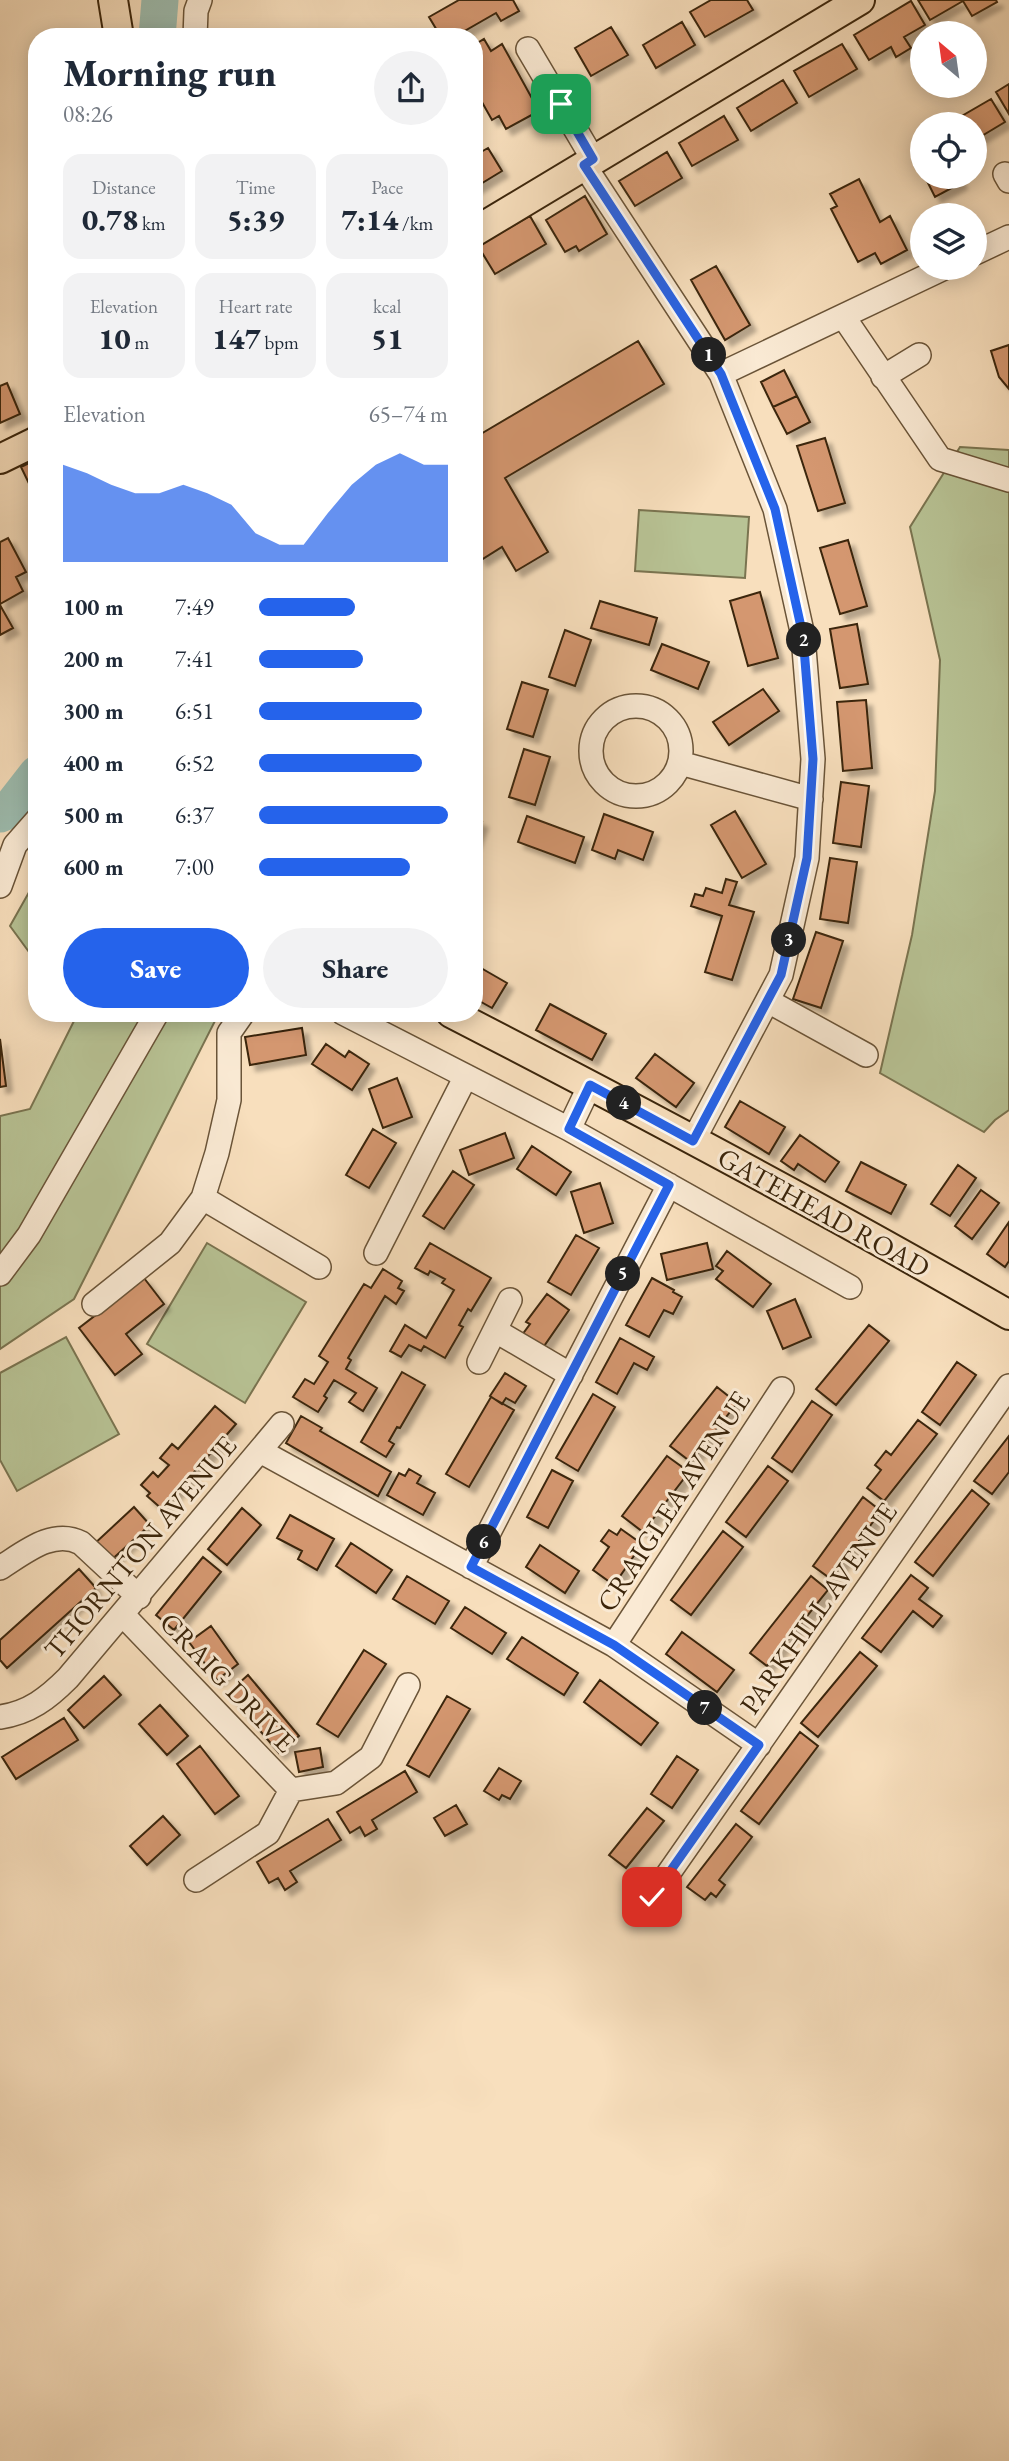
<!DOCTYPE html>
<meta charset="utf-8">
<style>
:root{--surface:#fff;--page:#f2f2f3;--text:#1f2937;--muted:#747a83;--accent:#2563eb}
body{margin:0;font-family:"EB Garamond",serif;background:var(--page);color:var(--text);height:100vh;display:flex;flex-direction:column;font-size:26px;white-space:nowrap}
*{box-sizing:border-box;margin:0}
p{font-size:23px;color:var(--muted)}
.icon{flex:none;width:38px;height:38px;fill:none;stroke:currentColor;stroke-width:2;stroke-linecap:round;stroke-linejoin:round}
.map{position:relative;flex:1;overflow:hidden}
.drawer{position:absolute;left:28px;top:28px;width:455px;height:994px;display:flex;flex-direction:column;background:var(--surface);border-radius:28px;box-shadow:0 4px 18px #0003}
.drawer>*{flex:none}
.needle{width:46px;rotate:331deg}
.fabs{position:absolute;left:910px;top:21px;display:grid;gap:14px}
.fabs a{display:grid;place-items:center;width:77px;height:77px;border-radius:50%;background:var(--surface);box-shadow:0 4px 18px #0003;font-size:35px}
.pin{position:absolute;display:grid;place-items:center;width:60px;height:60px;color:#fff;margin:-30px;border-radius:14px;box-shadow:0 4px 10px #0006}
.km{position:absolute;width:35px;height:35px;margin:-18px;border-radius:50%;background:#222;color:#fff;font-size:19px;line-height:35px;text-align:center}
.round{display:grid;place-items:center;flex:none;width:74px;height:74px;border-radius:37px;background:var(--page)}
.summary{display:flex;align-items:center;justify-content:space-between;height:119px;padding:0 35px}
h1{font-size:38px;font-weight:800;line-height:52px}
.stats{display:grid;grid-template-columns:repeat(3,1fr);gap:10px;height:119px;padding:7px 35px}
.stats div{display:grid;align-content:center;border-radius:18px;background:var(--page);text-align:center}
.stats b{font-size:30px;font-weight:800}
.stats small{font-size:19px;font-weight:400}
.stats p{font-size:19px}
.chart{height:196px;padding:14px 35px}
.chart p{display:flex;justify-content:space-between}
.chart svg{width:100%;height:126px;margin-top:7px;fill:var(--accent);opacity:.7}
.primary-button{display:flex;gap:14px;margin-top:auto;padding:14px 35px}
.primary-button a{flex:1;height:80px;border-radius:42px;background:var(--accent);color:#fff;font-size:28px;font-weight:800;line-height:80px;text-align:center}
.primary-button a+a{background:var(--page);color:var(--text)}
ul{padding:0 35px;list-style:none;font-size:23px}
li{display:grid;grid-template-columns:112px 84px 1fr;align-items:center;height:52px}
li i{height:18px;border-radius:9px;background:var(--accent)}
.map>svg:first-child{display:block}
.green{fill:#b8c395;stroke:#7a7450;stroke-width:2}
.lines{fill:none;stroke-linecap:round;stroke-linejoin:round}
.river{stroke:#9dbdb0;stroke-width:37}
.building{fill:#d49770;stroke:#3b250b;stroke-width:2;filter:url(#shadow)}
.minor-casing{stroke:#6a5438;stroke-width:26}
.major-casing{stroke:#3b250b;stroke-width:32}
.minor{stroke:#faead4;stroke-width:23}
.major{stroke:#f8dfbd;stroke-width:28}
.route-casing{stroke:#fff;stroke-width:14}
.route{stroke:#2563eb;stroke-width:9}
.labels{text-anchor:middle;stroke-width:6;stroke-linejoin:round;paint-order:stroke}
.street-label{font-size:28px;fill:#3b250b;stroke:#faead4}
</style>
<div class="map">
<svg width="1009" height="2461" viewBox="0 0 1009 2461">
<defs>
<filter id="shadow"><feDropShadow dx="6" dy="6" stdDeviation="2" flood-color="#0004"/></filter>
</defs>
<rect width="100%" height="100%" fill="#f8dfbd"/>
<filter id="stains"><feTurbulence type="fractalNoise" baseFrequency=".00286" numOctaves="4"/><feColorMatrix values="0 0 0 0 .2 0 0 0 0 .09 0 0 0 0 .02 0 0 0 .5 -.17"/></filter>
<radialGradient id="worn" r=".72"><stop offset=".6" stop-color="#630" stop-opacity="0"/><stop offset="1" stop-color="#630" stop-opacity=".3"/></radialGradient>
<path class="green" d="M 960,447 L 1009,450 L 1009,1110 L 995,1120 L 984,1132 L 880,1073 L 912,935 L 935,791 L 940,660 L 910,527 Z
M 639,510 L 749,517 L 745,578 L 635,571 Z
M 37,878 L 37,963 L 10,926 Z
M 72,1013 L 219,1013 L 74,1299 L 0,1349 L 0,1116 L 30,1109 L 75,1019 Z
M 207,1243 L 306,1302 L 245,1403 L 147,1344 Z
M 66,1337 L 119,1434 L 17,1491 L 0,1460 L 0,1373 Z"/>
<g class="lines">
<path class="river" d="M 157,37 L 160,0
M 0,814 L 9,810 L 37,774"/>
</g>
<path class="building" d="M 459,0 L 513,0 L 519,11 L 501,21 L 496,13 L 454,37 L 441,37 L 429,17 Z
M 711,0 L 747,0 L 753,10 L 705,37 L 690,12 Z
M 918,0 L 996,0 L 997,2 L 972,16 L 963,1 L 930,20 Z
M 911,1 L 925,25 L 904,37 L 911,48 L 896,57 L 891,47 L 869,60 L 854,35 Z
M 682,22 L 695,45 L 656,68 L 643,45 Z
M 611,27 L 628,55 L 591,76 L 575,48 Z
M 484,39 L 491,51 L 502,44 L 539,111 L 506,129 L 499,116 L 492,120 L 474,88 L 474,45 Z
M 842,44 L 857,69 L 809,97 L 794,71 Z
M 783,80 L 797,103 L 751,131 L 737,108 Z
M 1009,84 L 1009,114 L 996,92 Z
M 991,99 L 1005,122 L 975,140 L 975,124 L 948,124 Z
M 724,116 L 738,140 L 692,166 L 679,143 Z
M 488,148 L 502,171 L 474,188 L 474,156 Z
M 667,152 L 682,178 L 635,206 L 619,181 Z
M 925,177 L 958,177 L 961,183 L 935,197 Z
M 859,179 L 880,222 L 890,216 L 907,250 L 881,264 L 875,253 L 858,262 L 831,209 L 837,206 L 830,194 Z
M 585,196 L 607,234 L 579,251 L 576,246 L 565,252 L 546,220 Z
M 530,216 L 546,244 L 495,274 L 478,246 Z
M 716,266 L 750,325 L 725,340 L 691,280 Z
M 638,341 L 664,384 L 505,478 L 548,552 L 516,571 L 502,547 L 481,560 L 474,548 L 474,438 Z
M 1009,345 L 1009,389 L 999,377 L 991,351 Z
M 784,370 L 797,396 L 773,407 L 761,382 Z
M 7,383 L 20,414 L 0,423 L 0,386 Z
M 797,396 L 810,422 L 787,434 L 773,407 Z
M 825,438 L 845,503 L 818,511 L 797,446 Z
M 37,459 L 37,498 L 36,498 L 21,467 Z
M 8,538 L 26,572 L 16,577 L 23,591 L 0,604 L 0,542 Z
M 848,540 L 867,606 L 840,614 L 820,548 Z
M 760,592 L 778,658 L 748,666 L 730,601 Z
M 600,601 L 657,618 L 649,645 L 591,628 Z
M 0,605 L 13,628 L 0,635 Z
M 857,624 L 868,684 L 840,688 L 830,629 Z
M 565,630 L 591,640 L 575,686 L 549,677 Z
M 662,644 L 709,662 L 698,689 L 651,670 Z
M 522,682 L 548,690 L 533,737 L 507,729 Z
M 763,689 L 779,711 L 729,745 L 713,722 Z
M 866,700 L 872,768 L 843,771 L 837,702 Z
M 524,749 L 550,757 L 535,805 L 509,797 Z
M 841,782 L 869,786 L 861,847 L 833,843 Z
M 735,811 L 766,864 L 742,878 L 711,825 Z
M 604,814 L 653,832 L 643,860 L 618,850 L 615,859 L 592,850 Z
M 527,816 L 584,837 L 575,863 L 518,842 Z
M 474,819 L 482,822 L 474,843 Z
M 830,858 L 857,862 L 848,923 L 820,919 Z
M 726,879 L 737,882 L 729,905 L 754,912 L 732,980 L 705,972 L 722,916 L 691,906 L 695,894 L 703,896 L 706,888 L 722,893 Z
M 816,932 L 843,941 L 821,1008 L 793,999 Z
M 474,964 L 507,983 L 492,1008 L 474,998 Z
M 550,1004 L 606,1034 L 592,1060 L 536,1030 Z
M 302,1028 L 306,1055 L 250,1065 L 245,1037 Z
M 0,1039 L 6,1086 L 0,1087 Z
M 326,1044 L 345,1057 L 349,1051 L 369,1064 L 352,1090 L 312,1064 Z
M 655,1054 L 694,1083 L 676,1107 L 636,1078 Z
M 397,1078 L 412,1117 L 383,1128 L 369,1089 Z
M 740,1101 L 785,1127 L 769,1154 L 725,1127 Z
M 373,1129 L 396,1143 L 369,1188 L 346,1175 Z
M 505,1133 L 514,1158 L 469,1175 L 460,1150 Z
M 800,1135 L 839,1162 L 825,1182 L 798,1164 L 794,1170 L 781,1161 Z
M 532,1146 L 571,1172 L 556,1195 L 517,1169 Z
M 861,1162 L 906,1185 L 891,1214 L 846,1191 Z
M 958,1165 L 976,1178 L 950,1216 L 931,1204 Z
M 453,1171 L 474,1185 L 444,1229 L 423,1216 Z
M 600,1183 L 613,1223 L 584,1233 L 571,1192 Z
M 981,1190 L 999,1203 L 972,1239 L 955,1226 Z
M 1009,1222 L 1009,1261 L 1005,1267 L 987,1254 Z
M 576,1235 L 599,1248 L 571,1295 L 548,1282 Z
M 430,1243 L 491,1278 L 471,1311 L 468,1309 L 459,1325 L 463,1327 L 445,1358 L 424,1346 L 421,1351 L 409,1345 L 401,1357 L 390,1351 L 405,1325 L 426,1338 L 454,1290 L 442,1283 L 445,1279 L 430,1271 L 428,1275 L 415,1268 Z
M 707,1243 L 713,1269 L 667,1280 L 661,1254 Z
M 727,1251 L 771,1284 L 753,1307 L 716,1279 L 723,1271 L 716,1266 Z
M 383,1269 L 402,1281 L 398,1288 L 404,1291 L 396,1304 L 385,1296 L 348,1358 L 351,1360 L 346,1369 L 377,1388 L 363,1411 L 349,1402 L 356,1393 L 334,1380 L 324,1396 L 327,1398 L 318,1412 L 293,1397 L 305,1379 L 314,1384 L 328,1362 L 319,1356 L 364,1284 L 371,1288 Z
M 144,1278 L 164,1304 L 126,1334 L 142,1354 L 115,1375 L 79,1328 Z
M 652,1278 L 674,1290 L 673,1292 L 682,1297 L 673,1314 L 664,1310 L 649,1337 L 626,1325 Z
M 547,1294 L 569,1310 L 542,1349 L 522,1335 L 530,1324 L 526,1322 Z
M 795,1299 L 811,1337 L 783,1349 L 767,1311 Z
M 869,1325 L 889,1341 L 836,1405 L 816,1389 Z
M 620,1338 L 654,1357 L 647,1370 L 634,1363 L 617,1394 L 596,1382 Z
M 957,1362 L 976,1375 L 940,1425 L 922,1412 Z
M 402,1372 L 425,1385 L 400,1428 L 397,1427 L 389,1441 L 394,1444 L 386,1457 L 361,1442 Z
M 505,1373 L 526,1386 L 515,1403 L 506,1398 L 502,1404 L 490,1396 Z
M 717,1387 L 737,1403 L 691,1462 L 670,1446 Z
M 593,1394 L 615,1407 L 578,1471 L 556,1458 Z
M 491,1397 L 514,1410 L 469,1487 L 446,1474 Z
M 812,1401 L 832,1415 L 792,1472 L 772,1458 Z
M 215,1406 L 236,1424 L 162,1509 L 147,1496 L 150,1493 L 141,1485 L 153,1472 L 158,1477 L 169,1465 L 160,1458 L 172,1444 L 178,1449 Z
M 301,1416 L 322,1428 L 320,1431 L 391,1472 L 378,1496 L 286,1443 Z
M 918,1420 L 937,1434 L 884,1501 L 867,1488 L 881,1470 L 875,1465 L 886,1451 L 891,1455 Z
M 1009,1436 L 1009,1472 L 992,1494 L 974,1481 Z
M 667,1456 L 689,1472 L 643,1532 L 622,1516 Z
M 768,1466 L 788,1481 L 746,1537 L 726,1522 Z
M 409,1469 L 421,1476 L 417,1483 L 435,1493 L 423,1515 L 387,1495 L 399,1473 L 405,1476 Z
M 552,1470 L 573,1481 L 548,1528 L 527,1517 Z
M 972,1490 L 989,1504 L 933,1576 L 915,1562 Z
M 863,1497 L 881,1511 L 831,1579 L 813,1566 Z
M 134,1507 L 150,1525 L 108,1563 L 92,1546 Z
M 242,1508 L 261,1525 L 227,1565 L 208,1549 Z
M 290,1515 L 334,1539 L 317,1570 L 298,1559 L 302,1551 L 277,1538 Z
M 621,1529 L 642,1544 L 614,1585 L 593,1570 L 609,1547 L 601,1541 L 609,1530 L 617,1535 Z
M 723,1531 L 743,1547 L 691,1615 L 671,1600 Z
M 351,1543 L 392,1570 L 376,1593 L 336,1566 Z
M 540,1545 L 579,1571 L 565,1593 L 526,1567 Z
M 203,1557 L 221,1572 L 174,1630 L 156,1615 Z
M 79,1569 L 96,1588 L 7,1668 L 0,1660 L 0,1640 Z
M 911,1575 L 928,1588 L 919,1599 L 942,1616 L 933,1627 L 913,1611 L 881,1652 L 862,1638 Z
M 407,1576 L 449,1601 L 435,1624 L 393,1599 Z
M 811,1576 L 828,1590 L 767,1666 L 750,1653 Z
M 465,1607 L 506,1633 L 492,1654 L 451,1628 Z
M 211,1626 L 238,1664 L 217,1680 L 189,1642 Z
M 682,1632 L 734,1670 L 717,1692 L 666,1654 Z
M 522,1637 L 578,1673 L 564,1695 L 507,1659 Z
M 364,1650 L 386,1664 L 338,1737 L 317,1724 Z
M 860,1652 L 877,1666 L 818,1737 L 801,1723 Z
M 248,1675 L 299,1736 L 279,1753 L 228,1693 Z
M 104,1676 L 121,1695 L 84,1728 L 68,1710 Z
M 600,1680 L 658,1723 L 641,1745 L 584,1702 Z
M 447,1696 L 470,1709 L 429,1777 L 407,1765 Z
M 160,1705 L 188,1736 L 167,1755 L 139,1724 Z
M 64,1718 L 78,1740 L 16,1779 L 2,1757 Z
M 800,1732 L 818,1746 L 759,1824 L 741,1811 Z
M 200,1746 L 239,1796 L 215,1814 L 177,1764 Z
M 320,1748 L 323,1767 L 299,1772 L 295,1752 Z
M 677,1756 L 698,1770 L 672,1808 L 651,1794 Z
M 499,1768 L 521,1781 L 510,1799 L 502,1795 L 499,1800 L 484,1791 Z
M 405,1771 L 417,1792 L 372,1820 L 377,1829 L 365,1836 L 360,1827 L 350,1833 L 337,1812 Z
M 456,1805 L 467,1824 L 445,1836 L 434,1818 Z
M 647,1808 L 664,1821 L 626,1868 L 609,1855 Z
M 163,1816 L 180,1835 L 147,1865 L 130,1846 Z
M 328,1819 L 341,1840 L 290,1871 L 297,1882 L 285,1890 L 278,1878 L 269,1883 L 257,1862 Z
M 736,1824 L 752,1837 L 719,1880 L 725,1885 L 716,1897 L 711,1893 L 705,1900 L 687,1887 Z"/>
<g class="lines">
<g class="minor-casing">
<path id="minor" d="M 195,37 L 196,11 L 200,0
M 528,49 L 593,159
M 584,165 L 721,374 L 775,509 L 803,636 L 813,759 L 807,858 L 781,975 L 693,1141
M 1005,174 L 1009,181
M 975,253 L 1009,237
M 843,316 L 940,459 L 1009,480
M 721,374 L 944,268
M 883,377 L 919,355
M591 751a45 45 0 1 1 90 0a45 45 0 1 1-90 0Z
M 680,763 L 811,799
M 0,886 L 15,845 L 37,820
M 768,1001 L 866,1055
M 343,1013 L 569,1129 L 850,1287
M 569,1129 L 590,1085
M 203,1198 L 319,1267
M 376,1253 L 466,1076
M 0,1274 L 29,1235 L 157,1013
M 94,1304 L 170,1243 L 203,1198 L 217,1153 L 229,1100 L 229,1033 L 243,1013
M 496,1331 L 571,1375
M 479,1362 L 510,1300
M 260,1451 L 614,1645 L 759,1745
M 471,1567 L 669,1185
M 0,1568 C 24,1553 53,1528 81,1543 L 139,1597
M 123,1615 L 291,1790 L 336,1783 L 371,1757 L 408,1685
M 614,1645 L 782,1389
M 0,1717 C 29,1713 48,1698 68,1678 L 282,1424
M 196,1880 L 268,1833 L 291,1790
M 652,1897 L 1009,1386"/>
</g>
<g class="major-casing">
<path id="major" d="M 113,0 L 119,37
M 474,232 L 860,0
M 0,459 L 37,441
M 451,1013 C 639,1110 826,1209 1009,1315"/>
</g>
<use href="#minor" class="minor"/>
<use href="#major" class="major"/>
</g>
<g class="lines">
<g class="route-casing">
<path id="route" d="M 561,104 L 593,159 L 584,165 L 721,374 L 775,509 L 803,636 L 813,759 L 807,858 L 781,975 L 693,1141 L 590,1085 L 569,1129 L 669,1185 L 471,1567 L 614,1645 L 759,1745 L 652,1897"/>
</g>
<use href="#route" class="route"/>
</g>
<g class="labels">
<g class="street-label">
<text transform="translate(824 1212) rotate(29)" y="10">GATEHEAD ROAD</text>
<text transform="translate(673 1501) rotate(-57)" y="10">CRAIGLEA AVENUE</text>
<text transform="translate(140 1547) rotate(-50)" y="10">THORNTON AVENUE</text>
<text transform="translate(818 1608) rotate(-55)" y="10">PARKHILL AVENUE</text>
<text transform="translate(228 1682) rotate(46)" y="10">CRAIG DRIVE</text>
</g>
</g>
<rect width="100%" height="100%" filter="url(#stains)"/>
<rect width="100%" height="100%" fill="url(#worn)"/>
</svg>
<div class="fabs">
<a><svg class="needle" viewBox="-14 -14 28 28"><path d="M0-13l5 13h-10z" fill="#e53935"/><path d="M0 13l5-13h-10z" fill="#747a83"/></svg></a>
<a><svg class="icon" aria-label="locate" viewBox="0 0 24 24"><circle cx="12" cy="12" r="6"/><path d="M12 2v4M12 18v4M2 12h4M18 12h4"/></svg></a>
<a><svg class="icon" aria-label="layers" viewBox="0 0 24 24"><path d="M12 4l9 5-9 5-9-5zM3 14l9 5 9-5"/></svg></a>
</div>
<div class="pin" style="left:561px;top:104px;background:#1e9e55"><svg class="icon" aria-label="arrive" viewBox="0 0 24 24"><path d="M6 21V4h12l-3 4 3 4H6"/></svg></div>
<div class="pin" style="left:652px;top:1897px;background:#d93025"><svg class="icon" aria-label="check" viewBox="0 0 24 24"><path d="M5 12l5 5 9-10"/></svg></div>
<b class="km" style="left:709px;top:355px">1</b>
<b class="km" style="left:804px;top:640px">2</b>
<b class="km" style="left:789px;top:940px">3</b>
<b class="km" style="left:624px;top:1103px">4</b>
<b class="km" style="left:623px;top:1274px">5</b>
<b class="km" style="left:484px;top:1542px">6</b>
<b class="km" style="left:705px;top:1708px">7</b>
<section class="drawer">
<div class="summary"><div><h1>Morning run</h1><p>08:26</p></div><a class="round"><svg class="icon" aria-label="share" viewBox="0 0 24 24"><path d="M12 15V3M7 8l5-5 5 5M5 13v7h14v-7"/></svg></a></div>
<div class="stats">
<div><p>Distance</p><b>0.78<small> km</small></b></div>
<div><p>Time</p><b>5:39</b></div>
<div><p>Pace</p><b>7:14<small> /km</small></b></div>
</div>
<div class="stats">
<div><p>Elevation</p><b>10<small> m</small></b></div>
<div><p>Heart rate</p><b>147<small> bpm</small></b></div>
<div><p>kcal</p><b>51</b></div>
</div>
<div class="chart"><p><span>Elevation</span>65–74 m</p>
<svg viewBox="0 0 160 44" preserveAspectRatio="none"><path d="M0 44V10L10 13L20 17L30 20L40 20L50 17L60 20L70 24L80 34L90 38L100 38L110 27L120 17L130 10L140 6L150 10L160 10V44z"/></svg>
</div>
<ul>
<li><b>100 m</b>7:49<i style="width:51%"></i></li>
<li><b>200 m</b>7:41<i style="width:55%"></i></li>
<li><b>300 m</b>6:51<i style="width:86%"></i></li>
<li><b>400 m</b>6:52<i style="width:86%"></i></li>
<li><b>500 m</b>6:37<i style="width:100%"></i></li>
<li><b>600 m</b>7:00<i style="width:80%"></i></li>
</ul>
<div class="primary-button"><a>Save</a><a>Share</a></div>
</section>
</div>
